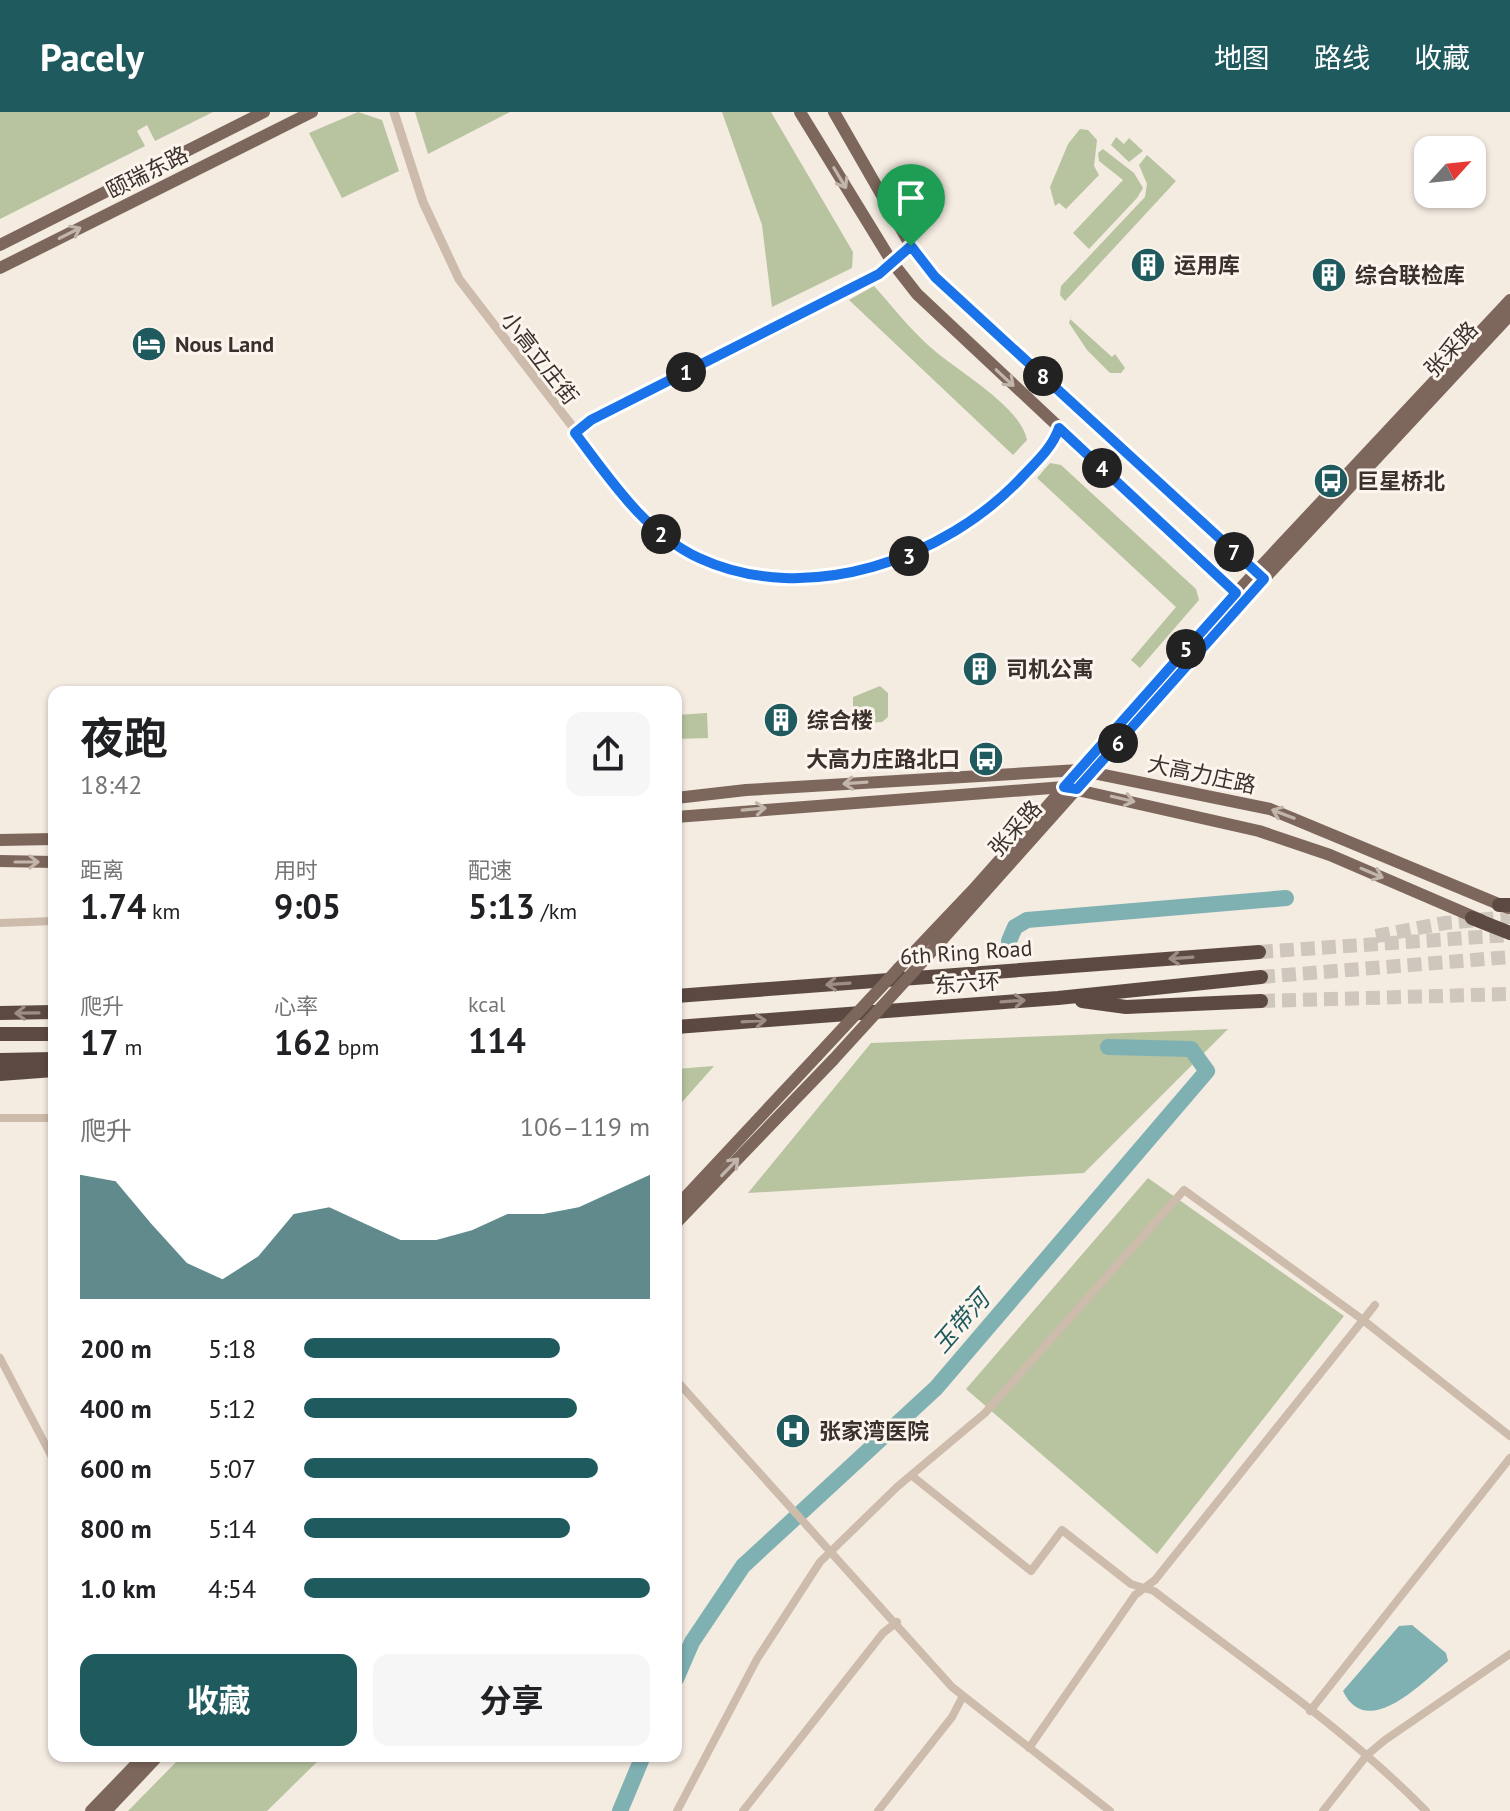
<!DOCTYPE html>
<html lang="zh">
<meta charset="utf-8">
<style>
:root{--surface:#fff;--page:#f6f6f6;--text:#202124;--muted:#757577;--accent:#1f5a5e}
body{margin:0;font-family:"PT Sans","Noto Sans SC",sans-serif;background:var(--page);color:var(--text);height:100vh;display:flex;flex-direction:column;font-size:30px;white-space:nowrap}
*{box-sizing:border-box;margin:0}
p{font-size:26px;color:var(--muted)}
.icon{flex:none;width:44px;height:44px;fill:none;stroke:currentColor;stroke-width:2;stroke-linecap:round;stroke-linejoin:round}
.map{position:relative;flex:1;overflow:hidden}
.details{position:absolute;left:48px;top:574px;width:634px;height:1076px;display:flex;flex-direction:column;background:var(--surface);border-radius:16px;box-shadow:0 2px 6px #0004}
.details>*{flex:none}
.needle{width:52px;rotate:63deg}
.tools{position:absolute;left:1414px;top:24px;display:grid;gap:16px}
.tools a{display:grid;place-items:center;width:72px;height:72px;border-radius:16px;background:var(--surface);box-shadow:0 2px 6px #0004;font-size:40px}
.pin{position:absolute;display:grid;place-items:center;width:68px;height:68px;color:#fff;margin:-82px -34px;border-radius:50% 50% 50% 0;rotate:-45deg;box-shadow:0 0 8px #0007}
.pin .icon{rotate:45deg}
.km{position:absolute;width:40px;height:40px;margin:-20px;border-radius:50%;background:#222;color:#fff;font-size:22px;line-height:40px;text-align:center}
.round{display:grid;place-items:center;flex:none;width:84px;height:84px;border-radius:16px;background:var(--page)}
.overview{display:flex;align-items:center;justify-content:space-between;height:136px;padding:0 32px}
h1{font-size:44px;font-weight:700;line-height:60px}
.metrics{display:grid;grid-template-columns:repeat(3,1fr);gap:12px;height:136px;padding:8px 32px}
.metrics div{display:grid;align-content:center}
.metrics b{font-size:34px;font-weight:700}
.metrics small{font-size:22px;font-weight:400}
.metrics p{font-size:22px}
.chart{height:224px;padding:16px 32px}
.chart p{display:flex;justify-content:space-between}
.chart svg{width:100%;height:144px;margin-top:8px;fill:var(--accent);opacity:.7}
.primary-button{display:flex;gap:16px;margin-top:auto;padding:16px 32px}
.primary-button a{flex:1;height:92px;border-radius:16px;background:var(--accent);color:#fff;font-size:32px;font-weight:700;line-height:92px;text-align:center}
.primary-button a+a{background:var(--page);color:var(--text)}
ul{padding:0 32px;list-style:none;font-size:26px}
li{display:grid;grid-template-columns:128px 96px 1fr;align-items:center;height:60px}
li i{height:20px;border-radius:10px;background:var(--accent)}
header{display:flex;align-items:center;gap:48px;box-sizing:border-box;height:112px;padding:0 40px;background:var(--accent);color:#fff}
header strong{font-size:38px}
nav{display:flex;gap:44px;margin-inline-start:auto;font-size:28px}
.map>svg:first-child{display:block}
.green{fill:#b8c4a0}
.water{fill:#7fb0b2}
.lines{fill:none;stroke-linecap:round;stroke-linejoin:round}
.river{stroke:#7fb0b2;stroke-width:16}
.motorway-tunnel{stroke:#cfc6bd;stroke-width:14;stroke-dasharray:14 7;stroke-linecap:butt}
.minor{stroke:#cdbbac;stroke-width:8}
.tertiary{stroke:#cdbbac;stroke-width:9}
.primary{stroke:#7d675c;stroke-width:12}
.motorway{stroke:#5c4a42;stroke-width:14}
.primary-bridge{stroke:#7d675c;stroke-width:12}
.oneway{stroke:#c2b5ac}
.oneway2{stroke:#9c8e87}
.route-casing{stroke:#fff;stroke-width:16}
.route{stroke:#1a73e8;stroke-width:10}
.labels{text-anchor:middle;stroke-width:6;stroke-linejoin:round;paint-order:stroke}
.street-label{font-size:22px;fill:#3b302b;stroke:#fbf5ee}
.poi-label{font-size:22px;font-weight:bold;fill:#3b302b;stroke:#fbf5ee;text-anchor:start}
.water-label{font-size:24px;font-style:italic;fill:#1f5a5e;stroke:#fbf5ee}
</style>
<header>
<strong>Pacely</strong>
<nav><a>地图</a><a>路线</a><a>收藏</a></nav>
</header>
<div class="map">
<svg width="1510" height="1699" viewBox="0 0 1510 1699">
<rect width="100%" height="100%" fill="#f4ebe1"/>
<path class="green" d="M 0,0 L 213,0 L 155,29 L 147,13 L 137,19 L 145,34 L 0,107 Z
M 358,0 L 382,8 L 399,59 L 342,86 L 309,21 Z
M 415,0 L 510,0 L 428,42 Z
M 722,0 L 771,0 L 853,140 L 852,156 L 772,195 L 762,113 Z
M 1080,17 L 1088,18 L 1097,28 L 1094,54 L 1099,63 L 1066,97 L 1059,91 L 1055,94 L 1050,75 L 1053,68 L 1068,32 Z
M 1116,25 L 1124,32 L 1129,26 L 1143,39 L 1129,50 L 1111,33 Z
M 1103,37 L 1134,61 L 1143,76 L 1137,86 L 1089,137 L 1073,121 L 1123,68 L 1099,49 L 1098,41 Z
M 1147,43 L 1176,69 L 1065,189 L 1060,183 L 1061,174 L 1145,85 L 1147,72 L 1139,53 Z
M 874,174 C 892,194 909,216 929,234 C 954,257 1021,294 1027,328 L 1013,343 L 849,188 Z
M 1072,202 L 1070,207 L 1112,245 L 1115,242 L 1125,256 L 1121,261 L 1110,261 L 1087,238 L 1069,211 Z
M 1050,351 L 1061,353 L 1196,477 L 1199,488 L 1140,556 L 1131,548 L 1176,495 L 1037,366 Z
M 880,574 L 888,581 L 888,605 L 882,610 L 862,611 L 853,602 L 853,585 Z
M 707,601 L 708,626 L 676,627 L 676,603 Z
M 1228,917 L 1084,1061 L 748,1081 L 871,931 Z
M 714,954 L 676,997 L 676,957 Z
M 1148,1066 L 1344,1204 L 1157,1442 L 966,1277 Z
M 182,1644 L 323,1644 L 267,1699 L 128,1699 Z"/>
<path class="water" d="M 1412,1513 L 1446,1541 L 1448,1549 C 1424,1569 1367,1630 1343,1579 L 1399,1514 Z"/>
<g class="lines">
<path class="river" d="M 1009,829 L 1015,815 L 1027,808 L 1286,786
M 676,1567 L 692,1530 L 743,1454 L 936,1276 L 1207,959 L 1191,937 L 1108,935
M 620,1699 L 643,1644"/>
<path class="motorway-tunnel" d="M 1376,824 L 1445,811 L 1510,805
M 1259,840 L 1510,823
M 1261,865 L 1510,845
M 1261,889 L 1510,882"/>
<path class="minor" d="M 0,811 L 54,809
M 0,1006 L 54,1006
M 0,1246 L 54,1349
M 676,1268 L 952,1575 L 1110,1699
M 911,1363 L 1031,1459 L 1062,1418 L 1131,1472 L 1154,1479 C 1246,1550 1345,1616 1426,1699
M 1310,1599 L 1510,1346
M 1029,1636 L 1135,1483 L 1155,1468 L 1375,1193
M 677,1699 L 757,1547 L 820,1450 L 897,1375 L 985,1301 L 1184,1078 L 1363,1208 L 1510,1324
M 743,1699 L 883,1521 L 897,1510
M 878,1699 L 952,1605 L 963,1584
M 1323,1699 L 1367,1643 L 1385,1628 L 1510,1542"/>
<path class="tertiary" d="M 394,0 L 423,90 L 459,167 L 642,405 C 660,421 679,437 702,447 C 806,489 940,453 1015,373 C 1031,355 1051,339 1059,316
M 575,321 L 591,308 L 879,162 L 911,134"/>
<path class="primary" d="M 800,0 L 892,150 L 917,182 L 1241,486
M 834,0 L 911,134 L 935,165 L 1262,465
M 0,133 L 264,0
M 0,156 L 312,0
M 676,686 L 746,678 L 1079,658 L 1270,697 L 1508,796
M 676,705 L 1064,675 L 1259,719 L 1330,743 L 1481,808
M 0,728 L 54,727
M 0,749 L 54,750
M 898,857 L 973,778 L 1236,481 L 1510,188
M 916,857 L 1264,467 L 1510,203
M 676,1095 L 817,944
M 676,1111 L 833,948
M 91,1699 L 144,1644
M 106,1699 L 158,1644"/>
<path class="motorway" d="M 1499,793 L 1510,793
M 1472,806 L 1510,821
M 676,884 L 1259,840
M 1082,889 L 1126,895 L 1261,889
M 0,901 L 54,900
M 676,915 L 1058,886 L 1261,865
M 0,922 L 54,922
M 0,948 L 54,947
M 0,962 L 54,958"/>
<path class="primary-bridge" d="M 817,944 L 898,857
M 833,948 L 916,857"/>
</g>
<defs><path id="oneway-shaft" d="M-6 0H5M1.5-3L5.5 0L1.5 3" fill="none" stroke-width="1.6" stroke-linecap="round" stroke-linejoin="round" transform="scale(2)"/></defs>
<g class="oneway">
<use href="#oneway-shaft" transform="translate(840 66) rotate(59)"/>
<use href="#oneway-shaft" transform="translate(70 121) rotate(-27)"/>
<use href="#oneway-shaft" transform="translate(1005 266) rotate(43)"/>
<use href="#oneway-shaft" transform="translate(855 671) rotate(176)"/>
<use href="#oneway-shaft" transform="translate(1123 687) rotate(13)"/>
<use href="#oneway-shaft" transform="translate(754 697) rotate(-5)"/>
<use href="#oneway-shaft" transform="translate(1283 702) rotate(-159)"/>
<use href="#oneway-shaft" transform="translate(27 750)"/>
<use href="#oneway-shaft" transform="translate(1372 761) rotate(23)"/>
<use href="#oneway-shaft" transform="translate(730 1055) rotate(-46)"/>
</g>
<g class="oneway2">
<use href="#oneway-shaft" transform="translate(1181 846) rotate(176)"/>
<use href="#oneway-shaft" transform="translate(838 872) rotate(176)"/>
<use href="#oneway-shaft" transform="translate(1013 889) rotate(-4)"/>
<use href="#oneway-shaft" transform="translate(27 901) rotate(179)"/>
<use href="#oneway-shaft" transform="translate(754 909) rotate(-4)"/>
</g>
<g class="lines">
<g class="route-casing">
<path id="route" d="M 911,134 L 935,165 L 1264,467 L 1077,677 L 1064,675 L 1236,481 L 1059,316 C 1052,336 1037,349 1023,364 C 946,447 807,496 699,446 C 645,421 610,367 575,321 L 591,308 L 879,162 Z"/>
</g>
<use href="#route" class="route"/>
</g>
<defs>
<g id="building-disc" transform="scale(1.8)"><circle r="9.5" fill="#1f5a5e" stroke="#fbf5ee"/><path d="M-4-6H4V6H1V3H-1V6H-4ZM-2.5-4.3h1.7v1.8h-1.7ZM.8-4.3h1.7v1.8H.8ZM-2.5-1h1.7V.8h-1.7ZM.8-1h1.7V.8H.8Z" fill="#fff"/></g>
<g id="hotel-disc" transform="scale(1.8)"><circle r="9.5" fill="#1f5a5e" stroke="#fbf5ee"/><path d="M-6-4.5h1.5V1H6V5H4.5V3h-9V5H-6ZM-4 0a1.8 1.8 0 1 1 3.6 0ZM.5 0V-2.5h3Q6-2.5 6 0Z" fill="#fff"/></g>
<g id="bus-disc" transform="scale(1.8)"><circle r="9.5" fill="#1f5a5e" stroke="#fbf5ee"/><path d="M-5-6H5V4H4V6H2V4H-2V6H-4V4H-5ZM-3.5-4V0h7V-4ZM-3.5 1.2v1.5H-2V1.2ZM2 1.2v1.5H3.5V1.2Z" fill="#fff"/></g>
<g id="hospital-disc" transform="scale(1.8)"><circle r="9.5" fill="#1f5a5e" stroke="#fbf5ee"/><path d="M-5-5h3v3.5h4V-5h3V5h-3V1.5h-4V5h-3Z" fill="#fff"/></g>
</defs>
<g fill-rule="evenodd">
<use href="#building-disc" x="1148" y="153"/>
<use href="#building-disc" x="1329" y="163"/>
<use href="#hotel-disc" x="149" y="232"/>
<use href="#bus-disc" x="1331" y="369"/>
<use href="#building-disc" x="980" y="557"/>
<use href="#building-disc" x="781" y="608"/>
<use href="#bus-disc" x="986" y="647"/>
<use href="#hospital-disc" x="793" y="1319"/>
</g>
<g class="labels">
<g class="street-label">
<text transform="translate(147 60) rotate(-27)" y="8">颐瑞东路</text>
<text transform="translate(1451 237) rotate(-47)" y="8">张采路</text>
<text transform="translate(540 246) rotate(52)" y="8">小高立庄街</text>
<text transform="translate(1202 662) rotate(12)" y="8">大高力庄路</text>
<text transform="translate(1015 716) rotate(-48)" y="8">张采路</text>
<text transform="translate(966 840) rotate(-4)" y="8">6th Ring Road</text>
<text transform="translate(967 871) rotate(-4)" y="8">东六环</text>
</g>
<g class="poi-label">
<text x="1174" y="161">运用库</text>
<text x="1355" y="171">综合联检库</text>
<text x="175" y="240">Nous Land</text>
<text x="1357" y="377">巨星桥北</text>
<text x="1006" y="565">司机公寓</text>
<text x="807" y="616">综合楼</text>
<text x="960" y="655" text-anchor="end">大高力庄路北口</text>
<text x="819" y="1327">张家湾医院</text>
</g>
<g class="water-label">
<text transform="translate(961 1210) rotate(-49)" y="8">玉带河</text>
</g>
</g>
</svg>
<div class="tools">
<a><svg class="needle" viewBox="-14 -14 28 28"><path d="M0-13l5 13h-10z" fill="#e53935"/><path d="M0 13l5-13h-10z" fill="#757577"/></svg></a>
</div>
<div class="pin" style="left:911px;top:134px;background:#1e9e55"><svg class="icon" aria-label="arrive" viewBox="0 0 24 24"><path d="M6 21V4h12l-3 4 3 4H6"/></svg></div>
<b class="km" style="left:686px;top:260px">1</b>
<b class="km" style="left:661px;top:422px">2</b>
<b class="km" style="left:909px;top:444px">3</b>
<b class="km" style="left:1102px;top:356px">4</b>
<b class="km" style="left:1186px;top:537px">5</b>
<b class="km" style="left:1118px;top:631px">6</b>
<b class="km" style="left:1234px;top:440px">7</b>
<b class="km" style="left:1043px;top:264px">8</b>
<section class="details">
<div class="overview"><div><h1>夜跑</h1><p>18:42</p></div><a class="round"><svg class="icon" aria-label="share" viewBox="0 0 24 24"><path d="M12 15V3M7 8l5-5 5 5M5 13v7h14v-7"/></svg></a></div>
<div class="metrics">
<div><p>距离</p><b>1.74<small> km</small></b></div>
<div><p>用时</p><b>9:05</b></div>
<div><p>配速</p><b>5:13<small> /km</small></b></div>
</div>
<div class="metrics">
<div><p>爬升</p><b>17<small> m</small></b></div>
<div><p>心率</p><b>162<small> bpm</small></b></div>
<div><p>kcal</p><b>114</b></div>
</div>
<div class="chart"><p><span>爬升</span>106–119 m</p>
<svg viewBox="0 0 160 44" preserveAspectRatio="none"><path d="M0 44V6L10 8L20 21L30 33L40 38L50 31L60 18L70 16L80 21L90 26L100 26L110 23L120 18L130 18L140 16L150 11L160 6V44z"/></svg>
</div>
<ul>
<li><b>200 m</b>5:18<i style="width:74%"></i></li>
<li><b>400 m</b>5:12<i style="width:79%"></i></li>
<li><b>600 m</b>5:07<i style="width:85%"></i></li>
<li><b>800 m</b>5:14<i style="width:77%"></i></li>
<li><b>1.0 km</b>4:54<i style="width:100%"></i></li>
</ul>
<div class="primary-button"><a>收藏</a><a>分享</a></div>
</section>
</div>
